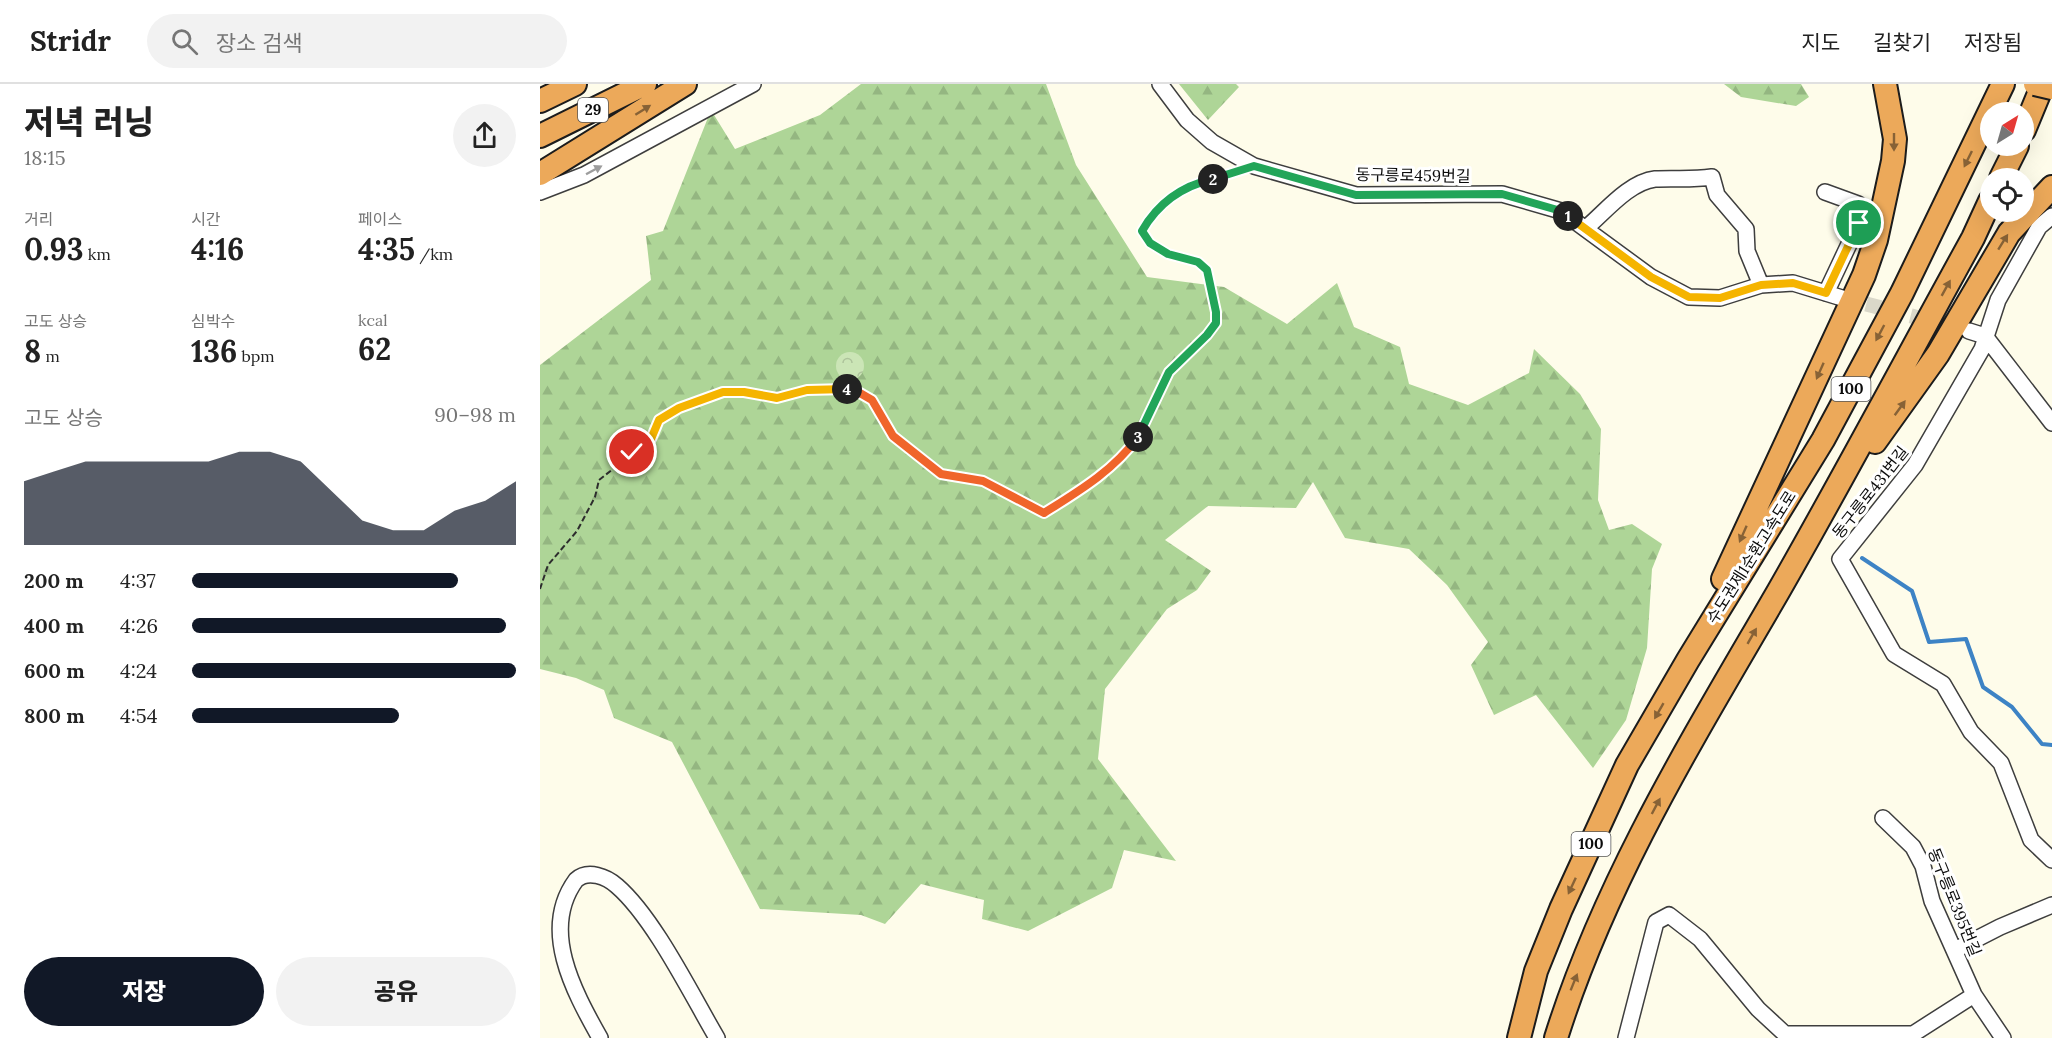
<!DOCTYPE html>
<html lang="ko">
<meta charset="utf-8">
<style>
:root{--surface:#fff;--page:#f2f2f2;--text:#222;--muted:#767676;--line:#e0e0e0;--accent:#111827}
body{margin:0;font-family:Lora,"Noto Sans KR",serif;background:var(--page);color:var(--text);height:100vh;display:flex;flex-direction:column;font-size:22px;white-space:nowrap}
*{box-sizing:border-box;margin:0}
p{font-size:20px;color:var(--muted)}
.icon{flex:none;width:33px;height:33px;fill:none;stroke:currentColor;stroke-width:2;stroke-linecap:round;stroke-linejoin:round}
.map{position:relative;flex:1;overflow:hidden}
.sheet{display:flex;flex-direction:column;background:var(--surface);width:540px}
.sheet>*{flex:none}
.needle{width:39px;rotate:37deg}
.buttons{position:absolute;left:1440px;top:18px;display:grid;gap:12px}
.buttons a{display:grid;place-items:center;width:54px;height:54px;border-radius:50%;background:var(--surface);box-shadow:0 6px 24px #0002;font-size:30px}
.pin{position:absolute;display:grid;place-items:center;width:51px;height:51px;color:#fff;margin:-26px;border:3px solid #fff;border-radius:50%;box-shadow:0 2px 6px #0007}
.km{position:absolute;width:30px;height:30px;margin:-15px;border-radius:50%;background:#222;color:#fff;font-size:16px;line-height:30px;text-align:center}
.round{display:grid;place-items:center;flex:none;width:63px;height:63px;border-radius:32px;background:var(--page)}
.head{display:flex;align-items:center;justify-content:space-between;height:102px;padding:0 24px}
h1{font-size:33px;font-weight:800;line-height:45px}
.metrics{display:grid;grid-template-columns:repeat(3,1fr);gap:9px;height:102px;padding:6px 24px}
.metrics div{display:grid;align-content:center}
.metrics b{font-size:30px;font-weight:800}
.metrics small{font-size:16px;font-weight:400}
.metrics p{font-size:16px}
.chart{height:168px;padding:12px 24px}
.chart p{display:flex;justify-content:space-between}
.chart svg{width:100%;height:108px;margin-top:6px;fill:var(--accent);opacity:.7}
.primary-button{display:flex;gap:12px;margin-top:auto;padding:12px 24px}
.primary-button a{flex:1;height:69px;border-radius:36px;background:var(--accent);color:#fff;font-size:24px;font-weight:800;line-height:69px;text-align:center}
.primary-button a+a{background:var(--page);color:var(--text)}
ul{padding:0 24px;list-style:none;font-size:20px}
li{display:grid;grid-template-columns:96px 72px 1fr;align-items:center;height:45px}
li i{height:15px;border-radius:8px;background:var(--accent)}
header{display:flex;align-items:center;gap:36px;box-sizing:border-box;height:84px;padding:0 30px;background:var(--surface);border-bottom:2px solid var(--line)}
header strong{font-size:28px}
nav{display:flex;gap:33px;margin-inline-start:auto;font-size:21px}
.search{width:420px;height:54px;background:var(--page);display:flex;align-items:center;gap:15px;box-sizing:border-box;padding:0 21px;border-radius:33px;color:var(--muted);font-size:22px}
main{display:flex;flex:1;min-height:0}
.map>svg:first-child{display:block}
.forest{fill:url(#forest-firs)}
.park{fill:url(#park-crowns)}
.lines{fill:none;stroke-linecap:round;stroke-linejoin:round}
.stream{stroke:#3d83c5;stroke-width:4}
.minor-tunnel{stroke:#dad8c9;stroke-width:15;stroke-dasharray:15 8;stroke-linecap:butt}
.minor-casing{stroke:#3e3e3e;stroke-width:18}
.highway-casing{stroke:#1c1c1c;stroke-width:26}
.path{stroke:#2d2d2d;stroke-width:2;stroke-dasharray:6 3;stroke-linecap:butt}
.minor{stroke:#fff;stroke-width:15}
.highway{stroke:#eca95a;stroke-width:22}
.highway-bridge-casing{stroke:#1c1c1c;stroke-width:26;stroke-linecap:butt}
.highway-bridge{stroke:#eca95a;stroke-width:22}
.oneway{fill:#876236}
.oneway2{fill:#9d9d9d}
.split-1-casing{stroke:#fff;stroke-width:12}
.split-2-casing{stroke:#fff;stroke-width:12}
.split-3-casing{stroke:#fff;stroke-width:12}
.split-4-casing{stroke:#fff;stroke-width:12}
.split-5-casing{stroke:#fff;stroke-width:12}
.split-1{stroke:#f5b400;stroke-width:8}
.split-2{stroke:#22a559;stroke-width:8}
.split-3{stroke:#22a559;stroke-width:8}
.split-4{stroke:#f0652b;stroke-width:8}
.split-5{stroke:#f5b400;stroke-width:8}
.labels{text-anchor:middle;stroke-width:6;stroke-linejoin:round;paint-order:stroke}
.shield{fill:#fff;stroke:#545454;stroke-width:1.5}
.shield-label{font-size:15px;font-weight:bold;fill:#0b0b0b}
.street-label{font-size:16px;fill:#0b0b0b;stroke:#fff}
</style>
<header>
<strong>Stridr</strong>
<div class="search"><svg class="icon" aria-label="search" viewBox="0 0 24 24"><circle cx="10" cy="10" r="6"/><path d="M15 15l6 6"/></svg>장소 검색</div>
<nav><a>지도</a><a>길찾기</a><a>저장됨</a></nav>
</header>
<main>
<section class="sheet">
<div class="head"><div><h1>저녁 러닝</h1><p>18:15</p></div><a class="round"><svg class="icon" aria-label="share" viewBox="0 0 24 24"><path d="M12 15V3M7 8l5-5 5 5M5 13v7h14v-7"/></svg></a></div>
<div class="metrics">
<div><p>거리</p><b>0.93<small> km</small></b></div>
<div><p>시간</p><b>4:16</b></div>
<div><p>페이스</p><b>4:35<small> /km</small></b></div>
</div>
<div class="metrics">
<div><p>고도 상승</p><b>8<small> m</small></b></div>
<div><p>심박수</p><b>136<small> bpm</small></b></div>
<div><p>kcal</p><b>62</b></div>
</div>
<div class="chart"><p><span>고도 상승</span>90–98 m</p>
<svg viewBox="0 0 160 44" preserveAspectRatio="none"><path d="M0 44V18L10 14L20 10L30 10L40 10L50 10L60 10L70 6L80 6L90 10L100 22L110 34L120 38L130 38L140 30L150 26L160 18V44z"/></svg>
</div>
<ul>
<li><b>200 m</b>4:37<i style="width:82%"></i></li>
<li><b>400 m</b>4:26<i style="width:97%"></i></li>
<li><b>600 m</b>4:24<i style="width:100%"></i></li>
<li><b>800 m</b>4:54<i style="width:64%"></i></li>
</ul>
<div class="primary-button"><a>저장</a><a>공유</a></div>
</section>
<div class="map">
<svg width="1512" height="954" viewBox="0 0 1512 954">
<defs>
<pattern id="forest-firs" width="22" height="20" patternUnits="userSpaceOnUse" patternTransform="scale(1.5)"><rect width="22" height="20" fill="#aed597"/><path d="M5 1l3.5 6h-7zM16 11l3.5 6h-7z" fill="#94b681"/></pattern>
<pattern id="park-crowns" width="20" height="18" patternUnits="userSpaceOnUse" patternTransform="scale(1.5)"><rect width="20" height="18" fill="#cbe5b6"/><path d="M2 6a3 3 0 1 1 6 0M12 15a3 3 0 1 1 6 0" fill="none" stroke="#adc39b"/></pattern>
</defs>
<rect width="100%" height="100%" fill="#fefcea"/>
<path class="forest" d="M 321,0 L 506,0 L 536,81 L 607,193 L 684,203 L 747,240 L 797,199 L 814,243 L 860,263 L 869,300 L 928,321 L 989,289 L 994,265 L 1040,310 L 1061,345 L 1058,416 L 1069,446 L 1092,440 L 1122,460 L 1112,485 L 1107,564 L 1086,636 L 1053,684 L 996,611 L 954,631 L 931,581 L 948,558 L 907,501 L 869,465 L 805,454 L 773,398 L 756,424 L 668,422 L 625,456 L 671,487 L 657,506 L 627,525 L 565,605 L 558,675 L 636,777 L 584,766 L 572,804 L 488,847 L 442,835 L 444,816 L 381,800 L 345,840 L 321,831 L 220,825 L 132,658 L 74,634 L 64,606 L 36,594 L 0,585 L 0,281 L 111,196 L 106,152 L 123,147 L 171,26 L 195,65 L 280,31 Z
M 639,0 L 696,0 L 699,3 L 668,36 Z
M 1184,0 L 1261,0 L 1269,13 L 1256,22 L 1201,13 Z"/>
<path class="park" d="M296 282a14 14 0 1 1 28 0a14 14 0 1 1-28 0Z"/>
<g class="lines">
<path class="stream" d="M 1322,474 L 1372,507 L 1389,558 L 1426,555 L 1443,603 L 1472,623 L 1502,660 L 1512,661"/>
<path class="minor-tunnel" d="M 1304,214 L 1420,245"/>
<g class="minor-casing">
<path id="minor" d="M 620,0 L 647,36 L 672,58 L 714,82 L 816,111 L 962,110 L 1021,127 L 1111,193 L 1149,213 L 1180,214 L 1221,201 L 1253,199 L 1302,214
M 0,108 L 44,91 L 213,0
M 1285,108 L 1318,120 L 1319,139 L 1286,209
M 1512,132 L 1499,143 L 1458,216 L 1442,265 L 1375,381 L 1300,475 L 1354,570 L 1403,600 L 1431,648 L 1461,679 L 1491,756 L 1512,776
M 1046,144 C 1065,128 1089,98 1115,95 C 1135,94 1151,96 1172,93 L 1177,111 L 1206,145 L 1207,167 L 1221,201
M 1429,247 L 1445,252 L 1512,339
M 1343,734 L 1373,763 L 1383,782 L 1392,817 L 1434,911 L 1463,954
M 1415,866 L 1460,843 L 1512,821
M 60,954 C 33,906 0,845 36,796 C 48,785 67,793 77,802 C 114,834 151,910 177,954
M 1086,954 L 1116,838 L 1129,831 L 1160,855 L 1218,925 L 1245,950 L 1373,950 L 1434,911"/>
</g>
<g class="highway-casing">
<path id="highway" d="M 0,17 L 35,0
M 1484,46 L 1503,0
M 0,52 L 105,0
M 0,90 L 145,0
M 1461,94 L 1477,62
M 1335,358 L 1398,270 L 1469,149 L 1512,103
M 1183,495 L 1324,191 L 1336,156 L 1353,77 L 1355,55 L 1345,0
M 979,954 L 996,887 L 1021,825 L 1087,681 L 1148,576 L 1283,356 L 1362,209 L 1463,0
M 1016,954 C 1066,794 1155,651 1238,508 C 1305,391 1368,272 1433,154 L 1450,117"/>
</g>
<path class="path" d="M 0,505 L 8,481 L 37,447 L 55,413 L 59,396 L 111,355 L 119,336 L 139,324 L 183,308 L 237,314 L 267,306 L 313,305 L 331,316 L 353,352 L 401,390 L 443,397 L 504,429 C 539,407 580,385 602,348 C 612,329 617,307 628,289 C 647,257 684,262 673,212 C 671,204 670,192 666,185 C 659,173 641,175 629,170 C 617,166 609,157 602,147 L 613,128 L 653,99 L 696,88"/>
<use href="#minor" class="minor"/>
<use href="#highway" class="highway"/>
<g class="highway-bridge-casing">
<path id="highway-bridge" d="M 1495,0 L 1512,4"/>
</g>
<use href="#highway-bridge" class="highway-bridge"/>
</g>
<defs><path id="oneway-solid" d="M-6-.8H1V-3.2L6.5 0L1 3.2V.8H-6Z" transform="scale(1.5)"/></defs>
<g class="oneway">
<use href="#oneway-solid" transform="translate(103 26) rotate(-32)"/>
<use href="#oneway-solid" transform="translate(1354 58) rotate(90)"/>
<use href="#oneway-solid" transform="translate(1428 75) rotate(116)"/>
<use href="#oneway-solid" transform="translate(1463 158) rotate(-58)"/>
<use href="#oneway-solid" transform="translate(1406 204) rotate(-61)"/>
<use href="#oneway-solid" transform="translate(1340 249) rotate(118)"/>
<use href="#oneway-solid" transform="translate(1280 287) rotate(114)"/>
<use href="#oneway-solid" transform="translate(1360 324) rotate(-54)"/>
<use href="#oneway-solid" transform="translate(1203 450) rotate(114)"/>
<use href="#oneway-solid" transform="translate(1212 552) rotate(-60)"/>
<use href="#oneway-solid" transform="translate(1119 627) rotate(120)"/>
<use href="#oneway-solid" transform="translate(1116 722) rotate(-62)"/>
<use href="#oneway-solid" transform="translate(1032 802) rotate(115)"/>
<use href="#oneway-solid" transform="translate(1034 898) rotate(-68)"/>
</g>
<use class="oneway2" href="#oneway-solid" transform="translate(54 86) rotate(-28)"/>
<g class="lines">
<g class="split-1-casing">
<path id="split-1" d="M 1028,132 L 1111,193 L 1149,213 L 1180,214 L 1221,201 L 1253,199 L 1286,209 L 1319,139"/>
</g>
<g class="split-2-casing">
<path id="split-2" d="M 673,95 L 714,82 L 816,111 L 962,110 L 1021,127 L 1028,132"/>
</g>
<g class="split-3-casing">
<path id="split-3" d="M 598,353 L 629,288 L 667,251 L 676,239 L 676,228 L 667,186 L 658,178 L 628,170 L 610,159 L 602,147 C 618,119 642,102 673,95"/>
</g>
<g class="split-4-casing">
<path id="split-4" d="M 307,305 L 313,305 L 332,316 L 353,352 L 401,390 L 443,397 L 504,429 C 539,407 573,387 598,353"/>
</g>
<g class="split-5-casing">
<path id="split-5" d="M 92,368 L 111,355 L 119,336 L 139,324 L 183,308 L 204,308 L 237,314 L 267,306 L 307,305"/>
</g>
<use href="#split-1" class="split-1"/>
<use href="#split-2" class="split-2"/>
<use href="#split-3" class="split-3"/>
<use href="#split-4" class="split-4"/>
<use href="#split-5" class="split-5"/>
</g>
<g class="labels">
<g class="shield">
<rect x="38" y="14" width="30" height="24" rx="4.5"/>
<rect x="1291.5" y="293" width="39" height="24" rx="4.5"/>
<rect x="1031.5" y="748" width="39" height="24" rx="4.5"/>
</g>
<g class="shield-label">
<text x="53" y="31">29</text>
<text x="1311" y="310">100</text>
<text x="1051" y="765">100</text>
</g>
<g class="street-label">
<text transform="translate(873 91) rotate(1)" y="6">동구릉로459번길</text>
<text transform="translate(1330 408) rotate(-52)" y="6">동구릉로431번길</text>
<text transform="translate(1211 473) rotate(-58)" y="6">수도권제1순환고속도로</text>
<text transform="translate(1415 818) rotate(68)" y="6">동구릉로395번길</text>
</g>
</g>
</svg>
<div class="buttons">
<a><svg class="needle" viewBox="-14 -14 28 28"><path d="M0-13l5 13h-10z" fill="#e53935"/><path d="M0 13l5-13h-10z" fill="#767676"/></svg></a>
<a><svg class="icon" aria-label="locate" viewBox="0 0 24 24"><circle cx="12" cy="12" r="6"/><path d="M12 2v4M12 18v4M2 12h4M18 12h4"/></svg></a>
</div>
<div class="pin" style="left:1319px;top:139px;background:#1e9e55"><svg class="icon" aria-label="arrive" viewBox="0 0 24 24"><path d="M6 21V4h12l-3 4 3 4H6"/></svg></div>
<div class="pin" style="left:92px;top:368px;background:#d93025"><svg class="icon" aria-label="check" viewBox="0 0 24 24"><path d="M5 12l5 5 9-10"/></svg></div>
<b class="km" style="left:1028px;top:132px">1</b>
<b class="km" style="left:673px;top:95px">2</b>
<b class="km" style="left:598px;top:353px">3</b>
<b class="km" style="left:307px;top:305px">4</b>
</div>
</main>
